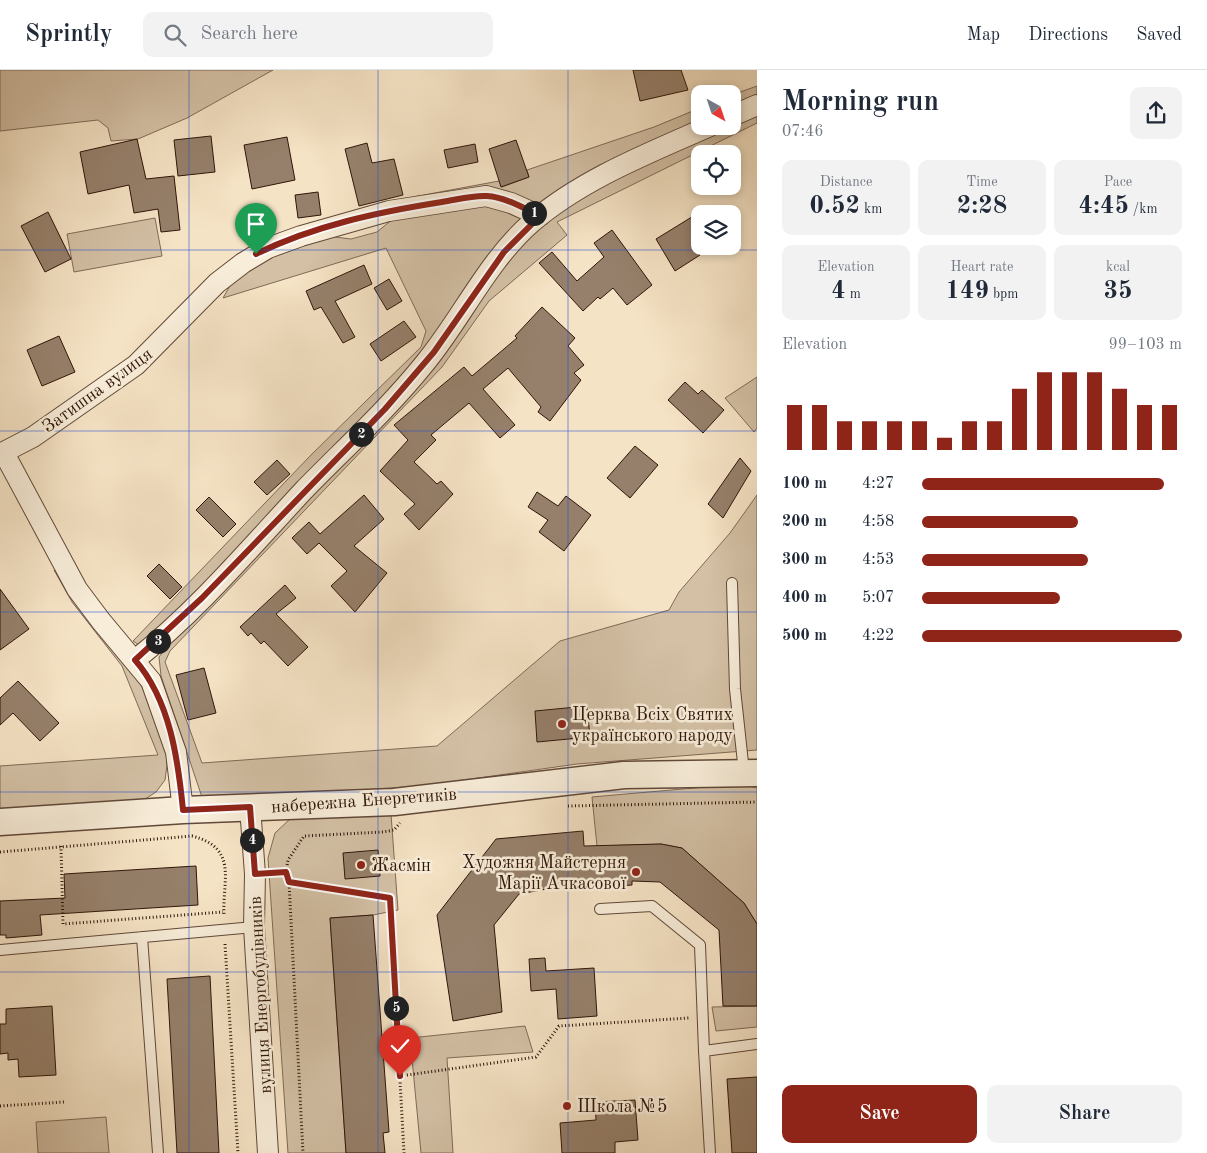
<!DOCTYPE html>
<meta charset="utf-8">
<style>
:root{--surface:#fff;--page:#f2f2f3;--text:#1f2937;--muted:#747a83;--line:#e0e1e3;--accent:#8f2418}
body{margin:0;font-family:"Old Standard TT",serif;background:var(--page);color:var(--text);height:100vh;display:flex;flex-direction:column;font-size:19px;white-space:nowrap}
*{box-sizing:border-box;margin:0}
p{font-size:16px;color:var(--muted)}
.icon{flex:none;width:28px;height:28px;fill:none;stroke:currentColor;stroke-width:2;stroke-linecap:round;stroke-linejoin:round}
.map{position:relative;flex:1;overflow:hidden}
.details{display:flex;flex-direction:column;background:var(--surface);width:450px}
.details>*{flex:none}
.needle{width:32px;rotate:140deg}
.fabs{position:absolute;left:691px;top:15px;display:grid;gap:10px}
.fabs a{display:grid;place-items:center;width:50px;height:50px;border-radius:10px;background:var(--surface);box-shadow:0 2px 8px #0003;font-size:25px}
.pin{position:absolute;display:grid;place-items:center;width:42px;height:42px;color:#fff;margin:-51px -21px;border-radius:50% 50% 50% 0;rotate:-45deg;box-shadow:0 0 5px #0007}
.pin .icon{rotate:45deg}
.km{position:absolute;width:25px;height:25px;margin:-12px;border-radius:50%;background:#222;color:#fff;font-size:14px;line-height:25px;text-align:center}
.round{display:grid;place-items:center;flex:none;width:52px;height:52px;border-radius:10px;background:var(--page)}
.overview{display:flex;align-items:center;justify-content:space-between;height:85px;padding:0 25px}
h1{font-size:28px;font-weight:600;line-height:38px}
.figures{display:grid;grid-template-columns:repeat(3,1fr);gap:8px;height:85px;padding:5px 25px}
.figures div{display:grid;align-content:center;border-radius:10px;background:var(--page);text-align:center}
.figures b{font-size:25px;font-weight:600}
.figures small{font-size:14px;font-weight:400}
.figures p{font-size:14px}
.chart{height:140px;padding:10px 25px}
.chart p{display:flex;justify-content:space-between}
.chart svg{width:100%;height:90px;margin-top:5px;stroke:var(--accent);stroke-width:6}
.cta{display:flex;gap:10px;margin-top:auto;padding:10px 25px}
.cta a{flex:1;height:58px;border-radius:10px;background:var(--accent);color:#fff;font-size:20px;font-weight:600;line-height:58px;text-align:center}
.cta a+a{background:var(--page);color:var(--text)}
ul{padding:0 25px;list-style:none;font-size:16px}
li{display:grid;grid-template-columns:80px 60px 1fr;align-items:center;height:38px}
li i{height:12px;border-radius:6px;background:var(--accent)}
header{display:flex;align-items:center;gap:30px;box-sizing:border-box;height:70px;padding:0 25px;background:var(--surface);border-bottom:1px solid var(--line)}
header strong{font-size:24px}
nav{display:flex;gap:28px;margin-inline-start:auto;font-size:18px}
.search{width:350px;height:45px;background:var(--page);display:flex;align-items:center;gap:12px;box-sizing:border-box;padding:0 18px;border-radius:10px;color:var(--muted);font-size:19px}
main{display:flex;flex:1;min-height:0}
.map>svg:first-child{display:block}
.green{fill:#d3c0a5;stroke:#816a57}
.building{fill:#96806b;stroke:#2f1509}
.lines{fill:none;stroke-linecap:round;stroke-linejoin:round}
.service-casing{stroke:#604838;stroke-width:12}
.minor-casing{stroke:#604838;stroke-width:22}
.tertiary-casing{stroke:#604838;stroke-width:29}
.path{stroke:#2f1509;stroke-width:3;stroke-dasharray:1 2.5;stroke-linecap:butt}
.service{stroke:#f8edd9;stroke-width:10}
.minor{stroke:#f8edd9;stroke-width:20}
.tertiary{stroke:#f8edd9;stroke-width:26}
.route-casing{stroke:#fff;stroke-width:10}
.route{stroke:#8f2418;stroke-width:6}
.grid{fill:none;stroke:#1d4ed8;stroke-width:1;stroke-opacity:0.55}
.poi-dot{fill:#8f2418;stroke:#f8edd9;stroke-width:2}
.labels{text-anchor:middle;stroke-width:5;stroke-linejoin:round;paint-order:stroke}
.street-label{font-size:18px;fill:#2f1509;stroke:#f8edd9}
.poi-label{font-size:18px;fill:#2f1509;stroke:#f8edd9;text-anchor:start}
</style>
<header>
<strong>Sprintly</strong>
<div class="search"><svg class="icon" aria-label="search" viewBox="0 0 24 24"><circle cx="10" cy="10" r="6"/><path d="M15 15l6 6"/></svg>Search here</div>
<nav><a>Map</a><a>Directions</a><a>Saved</a></nav>
</header>
<main>
<div class="map">
<svg width="757" height="1083" viewBox="0 0 757 1083">
<rect width="100%" height="100%" fill="#f5e3c5"/>
<filter id="stains"><feTurbulence type="fractalNoise" baseFrequency=".004" numOctaves="4"/><feColorMatrix values="0 0 0 0 .2 0 0 0 0 .09 0 0 0 0 .02 0 0 0 .5 -.17"/></filter>
<radialGradient id="worn" r=".72"><stop offset=".6" stop-color="#630" stop-opacity="0"/><stop offset="1" stop-color="#630" stop-opacity=".3"/></radialGradient>
<path class="green" d="M 0,0 L 273,0 L 187,48 L 138,69 L 111,71 L 108,58 L 98,50 L 0,61 Z
M 757,16 L 757,29 L 733,39 L 732,25 Z
M 700,38 L 700,52 L 572,116 L 413,298 L 142,577 L 133,571 L 310,386 L 421,277 L 426,261 L 386,178 L 223,228 L 240,198 L 278,177 L 335,167 L 351,169 L 377,162 L 394,148 L 416,142 L 413,127 L 499,111 L 502,117 L 529,107 L 527,100 L 654,57 Z
M 757,44 L 757,53 L 557,152 L 567,165 L 489,231 L 442,297 L 170,581 L 165,592 L 202,693 L 437,676 L 560,571 L 669,540 L 679,522 L 730,463 L 757,425 L 757,680 L 577,694 L 422,716 L 285,725 L 202,727 L 161,606 L 159,587 L 171,571 L 523,174 L 552,147 L 584,125 L 696,70 Z
M 155,148 L 162,186 L 74,202 L 67,164 Z
M 757,307 L 757,358 L 754,362 L 725,328 Z
M 54,500 L 124,590 L 144,620 L 166,680 L 167,695 L 165,710 L 156,722 L 142,731 L 0,741 L 0,696 L 158,685 L 122,596 L 72,532 Z
M 739,714 L 757,718 L 757,854 L 744,833 L 682,778 L 661,774 L 597,776 L 592,727 Z
M 391,744 L 398,840 L 373,845 L 330,848 L 346,1083 L 288,1083 L 268,788 L 275,763 L 290,749 Z
M 757,936 L 757,957 L 716,961 L 712,937 Z
M 525,956 L 533,982 L 447,988 L 453,1083 L 421,1083 L 410,968 Z
M 106,1047 L 109,1083 L 38,1083 L 36,1052 Z"/>
<path class="building" d="M 633,0 L 681,0 L 688,20 L 640,31 Z
M 211,66 L 215,102 L 178,106 L 174,70 Z
M 287,67 L 295,110 L 252,119 L 244,75 Z
M 137,69 L 146,109 L 174,106 L 180,160 L 161,162 L 158,139 L 134,143 L 129,115 L 88,124 L 80,82 Z
M 516,70 L 529,107 L 501,117 L 489,79 Z
M 367,73 L 372,93 L 394,89 L 403,125 L 359,136 L 345,79 Z
M 475,74 L 478,92 L 448,98 L 444,80 Z
M 318,122 L 321,145 L 298,148 L 295,125 Z
M 48,142 L 71,189 L 45,202 L 21,156 Z
M 700,142 L 700,185 L 675,201 L 656,169 Z
M 612,160 L 652,215 L 627,235 L 613,218 L 600,229 L 598,227 L 583,241 L 539,193 L 552,182 L 577,211 L 604,187 L 594,173 Z
M 364,195 L 372,214 L 335,231 L 355,267 L 343,273 L 321,237 L 314,240 L 306,221 Z
M 389,209 L 402,231 L 387,240 L 374,218 Z
M 542,237 L 575,268 L 568,276 L 584,295 L 574,303 L 581,310 L 550,351 L 538,342 L 541,337 L 508,298 L 483,319 L 515,355 L 500,368 L 469,333 L 431,365 L 436,370 L 414,392 L 437,414 L 441,411 L 453,424 L 419,460 L 404,444 L 415,434 L 380,401 L 408,370 L 394,355 L 464,297 L 472,306 L 517,268 L 515,266 Z
M 404,251 L 416,267 L 381,291 L 370,274 Z
M 59,266 L 75,302 L 42,316 L 27,280 Z
M 685,312 L 698,324 L 702,320 L 724,340 L 703,363 L 668,330 Z
M 635,376 L 658,395 L 630,428 L 607,408 Z
M 740,388 L 751,401 L 723,448 L 708,434 Z
M 277,390 L 290,404 L 267,425 L 254,412 Z
M 537,422 L 558,436 L 566,426 L 591,445 L 564,481 L 539,462 L 548,450 L 528,437 Z
M 364,425 L 384,449 L 354,476 L 387,503 L 355,542 L 331,516 L 347,501 L 319,473 L 307,484 L 292,468 L 309,452 L 320,464 Z
M 209,427 L 236,454 L 223,467 L 196,440 Z
M 159,494 L 182,517 L 170,529 L 147,506 Z
M 285,515 L 296,528 L 276,544 L 308,577 L 288,596 L 264,571 L 261,574 L 251,563 L 248,566 L 240,557 Z
M 0,519 L 29,559 L 0,580 Z
M 204,598 L 216,643 L 188,650 L 176,605 Z
M 18,611 L 59,653 L 40,671 L 13,643 L 0,655 L 0,628 Z
M 587,636 L 590,667 L 537,672 L 535,641 Z
M 583,761 L 584,776 L 661,774 L 682,778 L 744,833 L 757,854 L 757,936 L 723,936 L 719,860 L 660,812 L 632,811 L 632,815 L 617,816 L 617,813 L 586,812 L 519,824 L 494,855 L 502,942 L 453,951 L 437,845 L 496,769 Z
M 378,780 L 380,806 L 345,809 L 343,783 Z
M 196,796 L 198,835 L 40,845 L 42,865 L 6,868 L 6,865 L 0,865 L 0,831 L 65,828 L 64,804 Z
M 373,845 L 389,1062 L 383,1063 L 385,1083 L 346,1083 L 330,848 Z
M 545,888 L 546,901 L 594,898 L 597,946 L 558,949 L 556,919 L 531,921 L 529,889 Z
M 210,906 L 219,1083 L 177,1083 L 167,909 Z
M 52,936 L 56,1005 L 19,1007 L 18,989 L 8,990 L 8,983 L 0,984 L 0,954 L 6,954 L 6,939 Z
M 757,1007 L 757,1083 L 732,1083 L 727,1009 Z
M 635,1030 L 638,1070 L 615,1072 L 615,1083 L 562,1083 L 560,1053 L 596,1050 L 595,1032 Z"/>
<g class="lines">
<g class="service-casing">
<path id="service" d="M 732,513 L 735,619 L 744,702
M 600,839 L 652,836 L 700,875 L 704,981
M 142,867 L 158,1083
M 0,880 L 254,857
M 710,1083 L 704,981 L 757,974"/>
</g>
<g class="minor-casing">
<path id="minor" d="M 732,46 L 757,35
M 4,383 L 77,519 L 101,551 L 151,611 L 176,682 L 183,740
M 0,384 L 33,367 L 136,295 L 217,213 L 243,193 L 268,178 L 301,166 L 389,141 L 486,126 L 511,133 L 540,146
M 135,590 C 197,541 250,478 304,420 C 345,378 388,339 425,293 C 462,248 487,192 531,153 C 582,109 649,83 710,56
M 250,737 L 255,804 L 254,857 L 268,1083"/>
</g>
<g class="tertiary-casing">
<path id="tertiary" d="M 0,752 L 183,740 L 394,732 L 624,705 L 757,703"/>
</g>
<path class="path" d="M 568,736 L 757,732
M 61,776 L 63,854 L 223,842
M 0,782 L 192,766 C 239,778 222,811 224,845
M 286,802 L 288,790 L 304,766 L 383,762 L 394,760 L 400,753
M 274,803 L 286,802 L 289,812 L 303,1083
M 289,812 L 390,828 L 404,1083
M 225,874 L 238,1083
M 400,1006 L 536,987 L 559,956 L 689,948
M 0,1036 L 64,1032"/>
<use href="#service" class="service"/>
<use href="#minor" class="minor"/>
<use href="#tertiary" class="tertiary"/>
</g>
<g class="lines">
<g class="route-casing">
<path id="route" d="M 256,184 C 313,156 378,142 442,132 C 456,130 472,125 487,126 C 505,127 524,138 540,146 L 504,182 L 434,282 L 385,339 L 202,528 L 135,590 C 170,630 178,689 183,740 L 250,737 L 255,804 L 286,802 L 289,812 L 390,828 L 400,1006"/>
</g>
<use href="#route" class="route"/>
</g>
<path class="grid" d="M 189,0 L 189,1083M 378,0 L 378,1083M 568,0 L 568,1083M 0,180 L 757,180M 0,361 L 757,361M 0,542 L 757,542M 0,722 L 757,722M 0,902 L 757,902"/>
<g class="poi-dot">
<circle cx="562" cy="654" r="5"/>
<circle cx="361" cy="795" r="5"/>
<circle cx="636" cy="802" r="5"/>
<circle cx="567" cy="1036" r="5"/>
</g>
<g class="labels">
<g class="street-label">
<text transform="translate(97 320) rotate(-36)" y="6">Затишна вулиця</text>
<text transform="translate(364 730) rotate(-4)" y="6">набережна Енергетиків</text>
<text transform="translate(260 925) rotate(-93)" y="6">вулиця Енергобудівників</text>
</g>
<g class="poi-label">
<text x="572" y="650">Церква Всіх Святих<tspan x="572" dy="21">українського народу</tspan></text>
<text x="626" y="798" text-anchor="end">Художня Майстерня<tspan x="626" dy="21">Марії Ачкасової</tspan></text>
<text x="371" y="801">Жасмін</text>
<text x="577" y="1042">Школа №5</text>
</g>
</g>
<rect width="100%" height="100%" filter="url(#stains)"/>
<rect width="100%" height="100%" fill="url(#worn)"/>
</svg>
<div class="fabs">
<a><svg class="needle" viewBox="-14 -14 28 28"><path d="M0-13l5 13h-10z" fill="#e53935"/><path d="M0 13l5-13h-10z" fill="#747a83"/></svg></a>
<a><svg class="icon" aria-label="locate" viewBox="0 0 24 24"><circle cx="12" cy="12" r="6"/><path d="M12 2v4M12 18v4M2 12h4M18 12h4"/></svg></a>
<a><svg class="icon" aria-label="layers" viewBox="0 0 24 24"><path d="M12 4l9 5-9 5-9-5zM3 14l9 5 9-5"/></svg></a>
</div>
<div class="pin" style="left:256px;top:184px;background:#1e9e55"><svg class="icon" aria-label="arrive" viewBox="0 0 24 24"><path d="M6 21V4h12l-3 4 3 4H6"/></svg></div>
<div class="pin" style="left:400px;top:1006px;background:#d93025"><svg class="icon" aria-label="check" viewBox="0 0 24 24"><path d="M5 12l5 5 9-10"/></svg></div>
<b class="km" style="left:534px;top:143px">1</b>
<b class="km" style="left:361px;top:364px">2</b>
<b class="km" style="left:158px;top:571px">3</b>
<b class="km" style="left:252px;top:770px">4</b>
<b class="km" style="left:396px;top:938px">5</b>
</div>
<section class="details">
<div class="overview"><div><h1>Morning run</h1><p>07:46</p></div><a class="round"><svg class="icon" aria-label="share" viewBox="0 0 24 24"><path d="M12 15V3M7 8l5-5 5 5M5 13v7h14v-7"/></svg></a></div>
<div class="figures">
<div><p>Distance</p><b>0.52<small> km</small></b></div>
<div><p>Time</p><b>2:28</b></div>
<div><p>Pace</p><b>4:45<small> /km</small></b></div>
</div>
<div class="figures">
<div><p>Elevation</p><b>4<small> m</small></b></div>
<div><p>Heart rate</p><b>149<small> bpm</small></b></div>
<div><p>kcal</p><b>35</b></div>
</div>
<div class="chart"><p><span>Elevation</span>99–103 m</p>
<svg viewBox="0 0 160 44" preserveAspectRatio="none"><path d="M5 44V22M15 44V22M25 44V30M35 44V30M45 44V30M55 44V30M65 44V38M75 44V30M85 44V30M95 44V14M105 44V6M115 44V6M125 44V6M135 44V14M145 44V22M155 44V22"/></svg>
</div>
<ul>
<li><b>100 m</b>4:27<i style="width:93%"></i></li>
<li><b>200 m</b>4:58<i style="width:60%"></i></li>
<li><b>300 m</b>4:53<i style="width:64%"></i></li>
<li><b>400 m</b>5:07<i style="width:53%"></i></li>
<li><b>500 m</b>4:22<i style="width:100%"></i></li>
</ul>
<div class="cta"><a>Save</a><a>Share</a></div>
</section>
</main>
